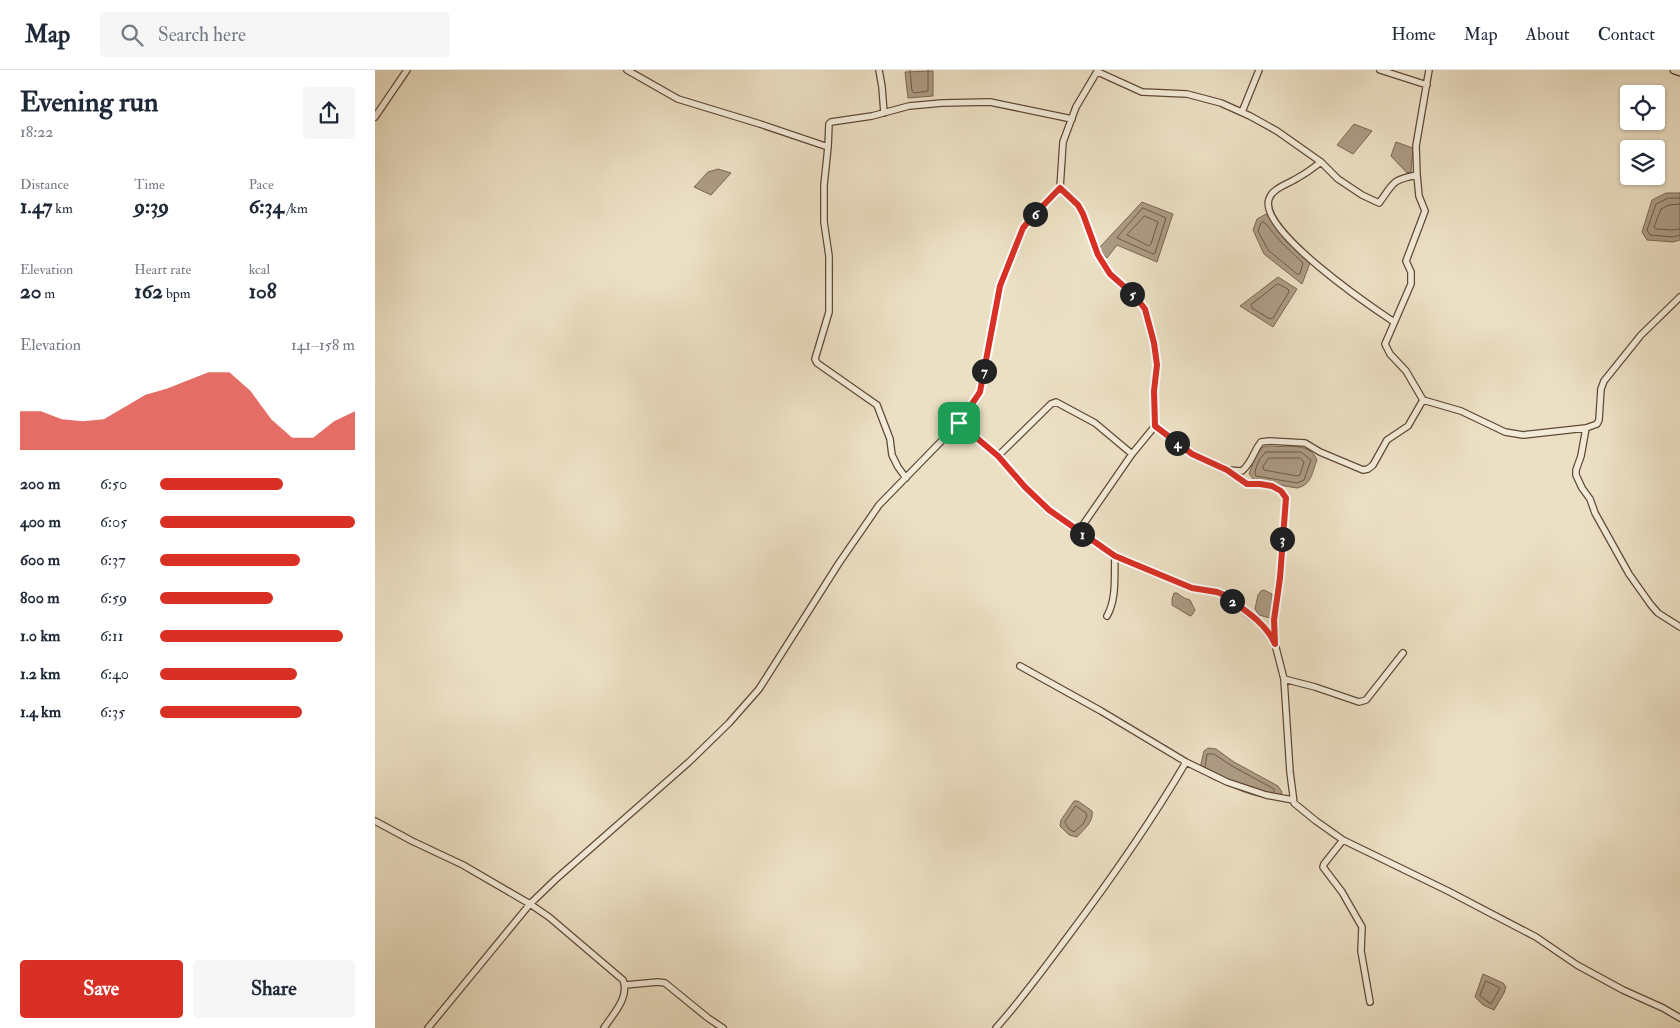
<!DOCTYPE html>
<meta charset="utf-8">
<style>
:root{--surface:#fff;--page:#f6f6f7;--text:#1f2937;--muted:#747a83;--line:#e0e1e3;--accent:#d93025}
body{margin:0;font-family:"IM FELL Double Pica",serif;background:var(--page);color:var(--text);height:100vh;display:flex;flex-direction:column;font-size:19px;white-space:nowrap}
*{box-sizing:border-box;margin:0}
p{font-size:16px;color:var(--muted)}
.icon{flex:none;width:28px;height:28px;fill:none;stroke:currentColor;stroke-width:2;stroke-linecap:round;stroke-linejoin:round}
.map{position:relative;flex:1;overflow:hidden}
.drawer{display:flex;flex-direction:column;background:var(--surface);width:375px}
.drawer>*{flex:none}
.controls{position:absolute;left:1245px;top:15px;display:grid;gap:10px}
.controls a{display:grid;place-items:center;width:45px;height:45px;border-radius:5px;background:var(--surface);box-shadow:0 1px 4px #0004;font-size:25px}
.pin{position:absolute;display:grid;place-items:center;width:42px;height:42px;color:#fff;margin:-21px;border-radius:10px;box-shadow:0 2px 8px #0006}
.km{position:absolute;width:25px;height:25px;margin:-12px;border-radius:50%;background:#222;color:#fff;font-size:14px;line-height:25px;text-align:center}
.round{display:grid;place-items:center;flex:none;width:52px;height:52px;border-radius:5px;background:var(--page)}
.head{display:flex;align-items:center;justify-content:space-between;height:85px;padding:0 20px}
h1{font-size:28px;font-weight:800;line-height:38px}
.figures{display:grid;grid-template-columns:repeat(3,1fr);gap:8px;height:85px;padding:5px 20px}
.figures div{display:grid;align-content:center}
.figures b{font-size:21px;font-weight:800}
.figures small{font-size:14px;font-weight:400}
.figures p{font-size:14px}
.chart{height:140px;padding:10px 20px}
.chart p{display:flex;justify-content:space-between}
.chart svg{width:100%;height:90px;margin-top:5px;fill:var(--accent);opacity:.7}
.primary-button{display:flex;gap:10px;margin-top:auto;padding:10px 20px}
.primary-button a{flex:1;height:58px;border-radius:5px;background:var(--accent);color:#fff;font-size:20px;font-weight:800;line-height:58px;text-align:center}
.primary-button a+a{background:var(--page);color:var(--text)}
ul{padding:0 20px;list-style:none;font-size:16px}
li{display:grid;grid-template-columns:80px 60px 1fr;align-items:center;height:38px}
li i{height:12px;border-radius:6px;background:var(--accent)}
header{display:flex;align-items:center;gap:30px;box-sizing:border-box;height:70px;padding:0 25px;background:var(--surface);border-bottom:1px solid var(--line)}
header strong{font-size:24px}
nav{display:flex;gap:28px;margin-inline-start:auto;font-size:18px}
.search{width:350px;height:45px;background:var(--page);display:flex;align-items:center;gap:12px;box-sizing:border-box;padding:0 18px;border-radius:5px;color:var(--muted);font-size:19px}
main{display:flex;flex:1;min-height:0}
.map>svg:first-child{display:block}
.water{fill:#ac9b84;stroke:#7b6552}
.lines{fill:none;stroke-linecap:round;stroke-linejoin:round}
.shore{stroke:#6e5846;stroke-width:1}
.minor-casing{stroke:#604836;stroke-width:8}
.major-casing{stroke:#311507;stroke-width:9}
.minor{stroke:#f3ebd9;stroke-width:5.5}
.major{stroke:#ece0c4;stroke-width:7}
.route-casing{stroke:#fff;stroke-width:10}
.route{stroke:#d93025;stroke-width:6}
</style>
<header>
<strong>Map</strong>
<div class="search"><svg class="icon" aria-label="search" viewBox="0 0 24 24"><circle cx="10" cy="10" r="6"/><path d="M15 15l6 6"/></svg>Search here</div>
<nav><a>Home</a><a>Map</a><a>About</a><a>Contact</a></nav>
</header>
<main>
<section class="drawer">
<div class="head"><div><h1>Evening run</h1><p>18:22</p></div><a class="round"><svg class="icon" aria-label="share" viewBox="0 0 24 24"><path d="M12 15V3M7 8l5-5 5 5M5 13v7h14v-7"/></svg></a></div>
<div class="figures">
<div><p>Distance</p><b>1.47<small> km</small></b></div>
<div><p>Time</p><b>9:39</b></div>
<div><p>Pace</p><b>6:34<small> /km</small></b></div>
</div>
<div class="figures">
<div><p>Elevation</p><b>20<small> m</small></b></div>
<div><p>Heart rate</p><b>162<small> bpm</small></b></div>
<div><p>kcal</p><b>108</b></div>
</div>
<div class="chart"><p><span>Elevation</span>141–158 m</p>
<svg viewBox="0 0 160 44" preserveAspectRatio="none"><path d="M0 44V25L10 25L20 29L30 30L40 29L50 23L60 17L70 14L80 10L90 6L100 6L110 15L120 29L130 38L140 38L150 30L160 25V44z"/></svg>
</div>
<ul>
<li><b>200 m</b>6:50<i style="width:63%"></i></li>
<li><b>400 m</b>6:05<i style="width:100%"></i></li>
<li><b>600 m</b>6:37<i style="width:72%"></i></li>
<li><b>800 m</b>6:59<i style="width:58%"></i></li>
<li><b>1.0 km</b>6:11<i style="width:94%"></i></li>
<li><b>1.2 km</b>6:40<i style="width:70%"></i></li>
<li><b>1.4 km</b>6:35<i style="width:73%"></i></li>
</ul>
<div class="primary-button"><a>Save</a><a>Share</a></div>
</section>
<div class="map">
<svg width="1305" height="958" viewBox="0 0 1305 958">
<rect width="100%" height="100%" fill="#ece0c4"/>
<filter id="stains"><feTurbulence type="fractalNoise" baseFrequency=".004" numOctaves="4"/><feColorMatrix values="0 0 0 0 .2 0 0 0 0 .09 0 0 0 0 .02 0 0 0 .5 -.17"/></filter>
<radialGradient id="worn" r=".72"><stop offset=".6" stop-color="#630" stop-opacity="0"/><stop offset="1" stop-color="#630" stop-opacity=".3"/></radialGradient>
<path class="water" d="M 558,1 L 558,26 L 533,28 L 530,2 Z
M 979,54 L 997,61 L 978,84 L 962,75 Z
M 1021,72 L 1038,78 L 1036,102 L 1032,103 L 1016,86 Z
M 343,99 L 356,103 L 336,125 L 319,117 L 333,102 Z
M 1291,123 L 1305,123 L 1305,170 L 1298,172 L 1272,170 L 1267,162 L 1277,130 Z
M 767,132 L 798,144 L 782,192 L 742,175 L 732,188 L 725,182 L 725,177 Z
M 891,144 L 910,169 L 935,193 L 927,214 L 889,184 L 878,160 L 882,149 Z
M 903,207 L 922,219 L 898,257 L 865,236 Z
M 895,376 C 912,378 934,371 942,390 C 937,402 937,415 922,418 L 880,411 L 874,404 L 880,387 L 888,377 Z
M 889,520 L 897,524 L 897,545 L 895,548 L 884,545 L 880,539 L 883,525 L 886,521 Z
M 799,523 L 802,523 L 809,528 L 815,530 L 820,540 L 817,545 L 815,546 L 797,535 L 797,529 Z
M 833,678 L 841,679 L 859,692 L 903,716 L 907,722 L 905,727 C 881,729 869,722 848,713 C 838,709 832,708 825,698 L 829,681 Z
M 699,731 L 703,731 L 717,741 C 719,752 709,759 702,767 L 694,765 L 685,756 L 686,750 Z
M 1108,904 L 1128,913 L 1131,917 L 1129,923 L 1119,940 L 1108,935 L 1100,927 Z"/>
<g class="lines">
<path class="shore" d="M 535,0 L 537,21 L 539,23 L 553,21 L 553,0
M 1305,128 L 1293,128 L 1281,134 L 1272,160 L 1275,165 L 1298,167 L 1305,165
M 1305,134 L 1294,135 L 1286,139 L 1279,157 L 1281,159 L 1297,160 L 1305,159
M 768,138 L 791,148 L 780,183 L 778,184 L 742,168 Z
M 770,146 L 783,152 L 776,174 L 774,176 L 752,165 Z
M 889,152 L 907,173 L 928,193 L 925,204 L 922,204 L 893,180 L 883,161 L 886,153 Z
M 903,214 L 913,219 L 914,222 L 898,248 L 895,249 L 877,238 L 876,235 Z
M 891,382 L 926,382 L 936,390 L 929,410 L 922,413 L 881,406 L 880,403 C 881,395 885,387 891,382 Z
M 894,388 L 925,388 L 929,392 L 925,405 L 922,406 L 889,400 L 888,397 Z
M 830,697 L 832,684 L 839,684 L 857,696 L 899,719 L 899,722
M 701,736 L 711,743 L 712,746 L 708,754 L 699,762 L 693,758 L 690,752 Z
M 1111,911 L 1125,918 L 1116,934 L 1105,926 Z"/>
<g class="minor-casing">
<path id="minor" d="M 252,0 L 303,29 L 385,54 L 453,77 L 449,115 L 449,152 L 454,186 L 454,242 L 440,289 L 442,293 L 502,335 L 515,369 L 517,385 L 523,397 L 531,408
M 504,0 L 507,17 L 509,43
M 1005,0 L 1052,15
M 1054,0 L 1041,76 L 1042,105 L 1044,126 L 1050,141 L 1031,191 L 1036,202 L 1036,214 L 1010,274 L 1015,284 L 1031,301 L 1048,330 L 1086,341 L 1130,362 L 1148,365 L 1211,358 L 1222,354 L 1224,350 L 1226,319 L 1229,311 L 1266,265 L 1305,227
M 723,2 L 767,22 L 812,24 L 846,33 L 875,46 L 902,61 L 946,92 L 963,109 L 987,125 L 1004,133 C 1019,113 1016,110 1042,105
M 867,42 L 884,0
M 0,47 L 32,0
M 453,77 L 454,54 L 456,52 L 497,46 L 534,36 L 567,33 L 615,32 L 697,49
M 946,92 C 939,97 932,103 924,107 C 917,112 907,115 901,120 C 898,122 895,126 894,129 C 883,160 995,236 1019,252
M 685,118 L 703,135 L 708,144 L 723,185 L 735,204 L 760,227 L 770,239 L 779,273 L 782,295 L 779,321 L 780,356 L 817,384 L 852,400 L 872,414 L 885,414 L 897,416 L 906,421 L 911,428 L 905,507 L 899,550 L 900,574 L 909,609 L 915,702 L 919,733 L 941,751 L 968,770 L 1073,821 L 1161,867 L 1202,895 L 1248,920 L 1288,938 L 1305,948
M 584,353 L 623,386 L 650,417 L 674,441 L 740,486 L 817,518 L 842,522 L 847,524 L 889,556 L 898,570
M 1211,358 L 1206,386 L 1201,400 L 1201,405 L 1207,418 L 1215,429 L 1220,443 L 1254,504 L 1276,535 L 1283,543 L 1305,557
M 623,386 L 676,334 L 681,332 L 720,353 L 757,384
M 852,400 L 867,401 C 879,390 877,383 886,372 L 894,371 L 930,373 L 945,382 L 988,400 L 993,399 L 998,395 L 1012,370 L 1033,356 L 1048,330
M 703,462 L 757,384 L 780,356
M 732,546 C 742,528 739,507 740,486
M 645,596 L 726,641 L 811,692 L 852,712 L 891,725 L 918,730
M 909,609 L 940,617 L 984,632 L 991,630 L 1028,583
M 0,751 L 37,771 L 88,795 L 155,834 L 174,847 L 248,910 C 255,927 238,944 229,958
M 968,770 L 949,794 L 948,797 L 967,822 L 987,857 L 986,881 L 995,932
M 250,915 L 283,912 L 290,913 L 333,948 L 348,958
M 53,958 L 155,834 L 181,809 L 314,692 L 354,653 L 384,619 L 464,493 L 504,435 L 584,353 L 605,322 L 625,216 L 648,158 L 657,147 L 685,118 L 688,72 L 701,37 L 723,0
M 621,958 C 647,929 670,897 694,865 C 736,809 776,752 811,692"/>
</g>
<g class="major-casing">
<path id="major" d="M 1299,0 L 1305,2"/>
</g>
<use href="#minor" class="minor"/>
<use href="#major" class="major"/>
</g>
<g class="lines">
<g class="route-casing">
<path id="route" d="M 685,118 L 703,135 L 708,144 L 723,185 L 735,204 L 760,226 L 770,239 L 779,273 L 782,295 L 779,321 L 780,356 L 817,384 L 852,400 L 872,414 L 885,414 L 897,416 L 906,421 L 911,428 L 905,508 L 899,550 L 900,574 C 890,551 866,538 847,524 L 842,522 L 817,518 L 740,486 L 674,440 L 650,417 L 623,386 L 584,353 L 605,322 L 625,216 L 648,158 L 657,147 Z"/>
</g>
<use href="#route" class="route"/>
</g>
<rect width="100%" height="100%" filter="url(#stains)"/>
<rect width="100%" height="100%" fill="url(#worn)"/>
</svg>
<div class="controls">
<a><svg class="icon" aria-label="locate" viewBox="0 0 24 24"><circle cx="12" cy="12" r="6"/><path d="M12 2v4M12 18v4M2 12h4M18 12h4"/></svg></a>
<a><svg class="icon" aria-label="layers" viewBox="0 0 24 24"><path d="M12 4l9 5-9 5-9-5zM3 14l9 5 9-5"/></svg></a>
</div>
<div class="pin" style="left:584px;top:353px;background:#1e9e55"><svg class="icon" aria-label="arrive" viewBox="0 0 24 24"><path d="M6 21V4h12l-3 4 3 4H6"/></svg></div>
<b class="km" style="left:707px;top:464px">1</b>
<b class="km" style="left:857px;top:531px">2</b>
<b class="km" style="left:907px;top:469px">3</b>
<b class="km" style="left:802px;top:373px">4</b>
<b class="km" style="left:757px;top:224px">5</b>
<b class="km" style="left:660px;top:144px">6</b>
<b class="km" style="left:609px;top:301px">7</b>
</div>
</main>
